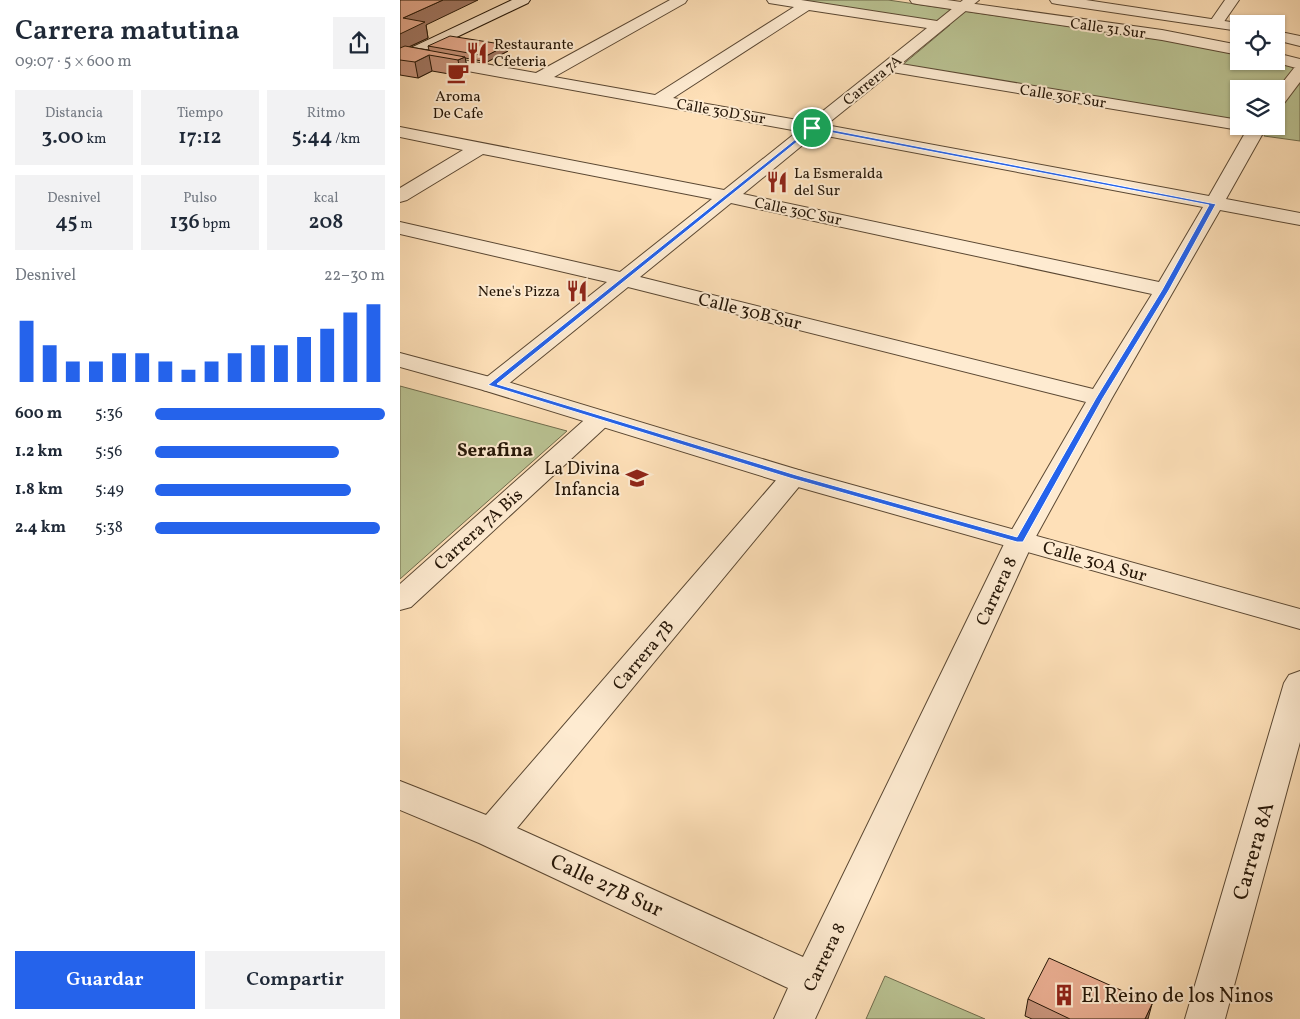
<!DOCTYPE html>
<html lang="es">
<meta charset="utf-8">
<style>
:root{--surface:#fff;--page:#f2f2f3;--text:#1f2937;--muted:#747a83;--accent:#2563eb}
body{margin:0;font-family:Vollkorn,serif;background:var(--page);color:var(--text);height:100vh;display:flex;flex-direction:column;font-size:19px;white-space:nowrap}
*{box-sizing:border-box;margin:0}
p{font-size:16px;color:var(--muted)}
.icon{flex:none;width:28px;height:28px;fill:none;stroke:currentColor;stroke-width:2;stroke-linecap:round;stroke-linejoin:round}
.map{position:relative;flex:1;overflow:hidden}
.details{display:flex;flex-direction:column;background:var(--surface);width:400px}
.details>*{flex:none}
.buttons{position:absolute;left:830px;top:15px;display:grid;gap:10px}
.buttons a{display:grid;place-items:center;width:55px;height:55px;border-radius:0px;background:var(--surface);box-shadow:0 1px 4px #0004;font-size:25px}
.pin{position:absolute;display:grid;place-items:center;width:42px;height:42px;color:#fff;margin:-21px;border:2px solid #fff;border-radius:50%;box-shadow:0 1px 5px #0007}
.round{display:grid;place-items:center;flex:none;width:52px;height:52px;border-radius:0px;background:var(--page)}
.head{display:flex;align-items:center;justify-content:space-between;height:85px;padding:0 15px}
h1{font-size:28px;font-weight:600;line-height:38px}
.stats{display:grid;grid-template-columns:repeat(3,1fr);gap:8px;height:85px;padding:5px 15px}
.stats div{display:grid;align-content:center;border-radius:0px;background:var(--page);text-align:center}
.stats b{font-size:21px;font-weight:600}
.stats small{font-size:14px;font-weight:400}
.stats p{font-size:14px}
.chart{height:140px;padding:10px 15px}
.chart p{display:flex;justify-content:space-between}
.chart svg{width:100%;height:90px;margin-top:5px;stroke:var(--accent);stroke-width:6}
.button{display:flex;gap:10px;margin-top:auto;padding:10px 15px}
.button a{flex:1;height:58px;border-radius:0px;background:var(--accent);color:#fff;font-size:20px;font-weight:600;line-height:58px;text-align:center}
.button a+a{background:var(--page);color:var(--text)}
ul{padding:0 15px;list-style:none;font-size:16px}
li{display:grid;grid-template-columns:80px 60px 1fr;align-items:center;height:38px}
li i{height:12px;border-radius:6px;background:var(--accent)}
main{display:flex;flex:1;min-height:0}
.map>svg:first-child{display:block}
.green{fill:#bac393;stroke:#706c4d}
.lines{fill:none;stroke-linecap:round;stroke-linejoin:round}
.minor-casing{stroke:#5b4833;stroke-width:2}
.tertiary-casing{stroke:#5b4833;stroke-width:2}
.secondary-casing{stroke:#251607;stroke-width:2}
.minor{fill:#feebd1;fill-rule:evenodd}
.tertiary{fill:#feebd1;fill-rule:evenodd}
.secondary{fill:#feebd1;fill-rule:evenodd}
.wall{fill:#ca967e;stroke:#251607}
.shaded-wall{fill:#a47a67;stroke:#251607}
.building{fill:#ebaf93;stroke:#251607}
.route{fill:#2563eb;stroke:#fff;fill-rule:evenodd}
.labels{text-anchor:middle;stroke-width:4;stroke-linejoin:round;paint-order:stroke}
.far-street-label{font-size:15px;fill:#251607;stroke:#feebd1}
.far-poi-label{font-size:15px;fill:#251607;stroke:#feebd1;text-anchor:start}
.street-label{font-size:18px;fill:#251607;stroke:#feebd1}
.poi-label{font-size:18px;fill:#251607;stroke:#feebd1;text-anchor:end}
.neighbourhood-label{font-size:19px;font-weight:bold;fill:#251607;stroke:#feebd1}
.near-street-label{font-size:21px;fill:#251607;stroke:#feebd1}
.near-poi-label{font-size:21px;fill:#251607;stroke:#feebd1;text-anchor:start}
</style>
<main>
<section class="details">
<div class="head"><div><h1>Carrera matutina</h1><p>09:07 · 5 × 600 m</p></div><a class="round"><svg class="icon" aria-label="share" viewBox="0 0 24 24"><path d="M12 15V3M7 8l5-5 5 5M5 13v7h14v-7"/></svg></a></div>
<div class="stats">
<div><p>Distancia</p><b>3.00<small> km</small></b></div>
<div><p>Tiempo</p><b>17:12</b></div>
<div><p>Ritmo</p><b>5:44<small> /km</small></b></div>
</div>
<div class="stats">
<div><p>Desnivel</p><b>45<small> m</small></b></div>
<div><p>Pulso</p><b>136<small> bpm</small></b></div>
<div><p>kcal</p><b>208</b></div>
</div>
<div class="chart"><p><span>Desnivel</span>22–30 m</p>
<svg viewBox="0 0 160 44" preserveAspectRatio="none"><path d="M5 44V14M15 44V26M25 44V34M35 44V34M45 44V30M55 44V30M65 44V34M75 44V38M85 44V34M95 44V30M105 44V26M115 44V26M125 44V22M135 44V18M145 44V10M155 44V6"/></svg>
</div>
<ul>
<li><b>600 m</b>5:36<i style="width:100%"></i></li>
<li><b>1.2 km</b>5:56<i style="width:80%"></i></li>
<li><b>1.8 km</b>5:49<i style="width:85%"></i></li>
<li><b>2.4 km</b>5:38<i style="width:98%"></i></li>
</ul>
<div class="button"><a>Guardar</a><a>Compartir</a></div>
</section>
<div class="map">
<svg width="900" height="1019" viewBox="0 0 900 1019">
<rect width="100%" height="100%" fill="#fee0b8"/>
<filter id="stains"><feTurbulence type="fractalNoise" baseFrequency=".004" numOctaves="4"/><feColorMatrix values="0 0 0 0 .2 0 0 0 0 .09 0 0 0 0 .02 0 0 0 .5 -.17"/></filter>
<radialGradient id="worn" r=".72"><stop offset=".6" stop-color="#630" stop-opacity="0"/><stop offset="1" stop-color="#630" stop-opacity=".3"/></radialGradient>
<path class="green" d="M 384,0 L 488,0 L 783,43 L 839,54 L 839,61 L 871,61 L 900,68 L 900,141 L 864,136 L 867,128 L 860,126 L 876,126 L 876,89 L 839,89 L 839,123 L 500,67 L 550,25 Z
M 0,386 L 167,431 L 0,579 Z
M 485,976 L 585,1019 L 466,1019 Z"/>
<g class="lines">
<g class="minor-casing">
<path id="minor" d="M 270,0 L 287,0 L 285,3 L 154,77 L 255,95 L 394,7 L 369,3 L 367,0 L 401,0 L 537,21 L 563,0 L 579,0 L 501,64 L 839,120 L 839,126 L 847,126 L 839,130 L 492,72 L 426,125 L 809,196 L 849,126 L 867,126 L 826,199 L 900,213 L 900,225 L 820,210 L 712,398 L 634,540 L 415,1019 L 374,1019 L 388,988 L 79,843 L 0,810 L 0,781 L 86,815 L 384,471 L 393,469 L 402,471 L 406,477 L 402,483 L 117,828 L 403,957 L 606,540 L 686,402 L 228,287 L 101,390 L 92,392 L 83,390 L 80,385 L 83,380 L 207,282 L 0,234 L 0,222 L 220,272 L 312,199 L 83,154 L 7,200 L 0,202 L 0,188 L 63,150 L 0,137 L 0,127 L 324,190 L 398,131 L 29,64 L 23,62 L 21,59 L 23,56 L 29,54 L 136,73 ZM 409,10 L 527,28 L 409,122 L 273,98 ZM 416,134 L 803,207 L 759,282 L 343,194 ZM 331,203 L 752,294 L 693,389 L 240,277 Z
M 825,0 L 839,0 L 821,26 L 811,26 L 809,23 Z
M 900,66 L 900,82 L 882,106 L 876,107 L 876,91 L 894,68 Z
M 200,411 L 209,414 L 213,419 L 209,424 L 11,607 L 0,610 L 0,584 L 191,414 Z"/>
</g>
<g class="tertiary-casing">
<path id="tertiary" d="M 510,0 L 547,0 L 762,30 L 839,45 L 839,55 L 762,40 L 517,4 L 512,3 Z
M 650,0 L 686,0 L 844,24 L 839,24 L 839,31 L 657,4 L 652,3 Z
M 876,31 L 900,36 L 900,46 L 876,40 Z
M 876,53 L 900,59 L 900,69 L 870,61 L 876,61 Z
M 0,353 L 101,380 L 402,471 L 900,609 L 900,629 L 384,483 L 83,390 L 0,367 Z
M 900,671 L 900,742 L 825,1019 L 785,1019 L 884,683 L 889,675 Z"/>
</g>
<g class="secondary-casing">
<path id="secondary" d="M 112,0 L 130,0 L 128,3 L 0,64 L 0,53 Z"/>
</g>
<use href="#minor" class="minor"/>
<use href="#tertiary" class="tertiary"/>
<use href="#secondary" class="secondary"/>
</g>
<path class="wall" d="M 0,0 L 26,25 L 28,38 L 9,47 L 29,50 L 28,46 L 108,51 L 87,62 L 65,58 L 68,73 L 61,76 L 32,71 L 18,78 L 0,75 Z
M 628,999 L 745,1019 L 632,1019 L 625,1016 Z"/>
<path class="shaded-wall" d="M 43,0 L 78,0 L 26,25 L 28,38 L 0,51 L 0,34 L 3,18 Z
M 107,45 L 108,51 L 87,62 L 86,56 Z
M 29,55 L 32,71 L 18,78 L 15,62 Z
M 65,57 L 68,73 L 61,76 L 58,60 Z
M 752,1004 L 748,1019 L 745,1019 Z"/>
<path class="building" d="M 0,0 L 43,0 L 3,18 L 25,22 L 0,34 Z
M 50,36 L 107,45 L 86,56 L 28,46 Z
M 5,46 L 65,57 L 58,60 L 29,55 L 15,62 L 0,60 L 0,48 Z
M 649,958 L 752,1004 L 745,1019 L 670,1019 L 628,999 Z"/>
<path class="route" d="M 412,126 L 816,204 L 769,290 L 703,398 L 623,542 L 617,542 L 390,478 L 88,385 ZM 413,129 L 809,205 L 762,290 L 696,398 L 617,537 L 396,475 L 97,384 Z"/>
<defs>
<g id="restaurant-bare" transform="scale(1.725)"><path d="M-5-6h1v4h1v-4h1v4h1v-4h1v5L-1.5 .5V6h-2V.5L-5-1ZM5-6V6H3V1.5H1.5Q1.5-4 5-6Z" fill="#8f2418" stroke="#feebd1" stroke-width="2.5" paint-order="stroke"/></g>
<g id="cafe-bare" transform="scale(1.725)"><path d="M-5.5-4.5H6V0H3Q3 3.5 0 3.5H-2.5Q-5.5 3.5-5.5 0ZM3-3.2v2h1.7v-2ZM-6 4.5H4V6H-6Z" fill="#8f2418" stroke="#feebd1" stroke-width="2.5" paint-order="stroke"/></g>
<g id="school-bare" transform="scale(1.725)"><path d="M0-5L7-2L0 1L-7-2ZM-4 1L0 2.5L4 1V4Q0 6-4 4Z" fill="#8f2418" stroke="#feebd1" stroke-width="2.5" paint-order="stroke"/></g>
<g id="building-bare" transform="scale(1.725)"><path d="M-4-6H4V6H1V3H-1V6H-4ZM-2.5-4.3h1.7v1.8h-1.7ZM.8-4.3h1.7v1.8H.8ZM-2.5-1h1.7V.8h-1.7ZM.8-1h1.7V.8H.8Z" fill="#8f2418" stroke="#feebd1" stroke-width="2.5" paint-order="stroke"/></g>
</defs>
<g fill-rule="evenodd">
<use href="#restaurant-bare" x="77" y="53"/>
<use href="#cafe-bare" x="58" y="73"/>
<use href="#restaurant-bare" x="377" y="182"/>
<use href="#restaurant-bare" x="177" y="291"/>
<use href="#school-bare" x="237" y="478"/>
<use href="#building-bare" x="664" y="995"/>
</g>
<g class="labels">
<g class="far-street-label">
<text transform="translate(708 28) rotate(8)" y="5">Calle 31 Sur</text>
<text transform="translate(472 80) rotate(-39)" y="5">Carrera 7A</text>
<text transform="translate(663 96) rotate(9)" y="5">Calle 30F Sur</text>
<text transform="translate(321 111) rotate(10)" y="5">Calle 30D Sur</text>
<text transform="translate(398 211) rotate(12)" y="5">Calle 30C Sur</text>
</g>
<g class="far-poi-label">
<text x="94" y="49">Restaurante<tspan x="94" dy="17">Cfeteria</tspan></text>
<text x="58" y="101" text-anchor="middle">Aroma<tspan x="58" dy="17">De Cafe</tspan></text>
<text x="394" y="178">La Esmeralda<tspan x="394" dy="17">del Sur</tspan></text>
<text x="160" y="296" text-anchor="end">Nene's Pizza</text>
</g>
<g class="street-label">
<text transform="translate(350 311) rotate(14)" y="6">Calle 30B Sur</text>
<text transform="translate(78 529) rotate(-42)" y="6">Carrera 7A Bis</text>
<text transform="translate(695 561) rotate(16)" y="6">Calle 30A Sur</text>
<text transform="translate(596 591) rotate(-65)" y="6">Carrera 8</text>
<text transform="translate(243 655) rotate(-50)" y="6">Carrera 7B</text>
<text transform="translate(424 957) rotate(-64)" y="6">Carrera 8</text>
</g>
<g class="poi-label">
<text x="220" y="474">La Divina<tspan x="220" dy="21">Infancia</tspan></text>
</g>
<g class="neighbourhood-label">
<text x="95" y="456">Serafina</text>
</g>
<g class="near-street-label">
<text transform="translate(853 851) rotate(-74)" y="7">Carrera 8A</text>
<text transform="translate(207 885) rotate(25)" y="7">Calle 27B Sur</text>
</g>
<g class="near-poi-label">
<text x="681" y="1002">El Reino de los Ninos</text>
</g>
</g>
<rect width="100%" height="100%" filter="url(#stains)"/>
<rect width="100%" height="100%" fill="url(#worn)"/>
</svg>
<div class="buttons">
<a><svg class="icon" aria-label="locate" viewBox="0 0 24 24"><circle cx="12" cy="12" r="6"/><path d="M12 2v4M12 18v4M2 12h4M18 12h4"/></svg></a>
<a><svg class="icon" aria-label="layers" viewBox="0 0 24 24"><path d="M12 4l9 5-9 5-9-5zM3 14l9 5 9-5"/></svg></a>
</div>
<div class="pin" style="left:412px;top:128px;background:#1e9e55"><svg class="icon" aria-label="arrive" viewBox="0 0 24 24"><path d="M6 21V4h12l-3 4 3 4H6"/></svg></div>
</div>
</main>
